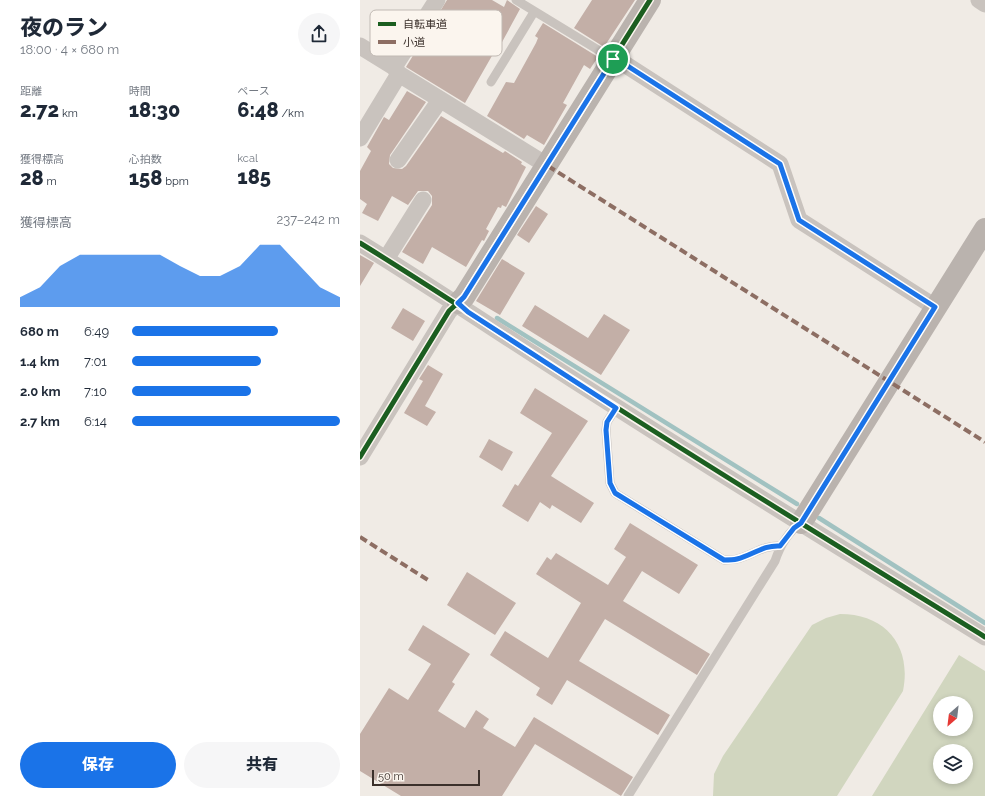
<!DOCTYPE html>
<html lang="ja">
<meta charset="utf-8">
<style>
:root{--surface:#fff;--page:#f6f6f7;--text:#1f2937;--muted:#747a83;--accent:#1a73e8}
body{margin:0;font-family:Raleway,"Noto Sans JP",sans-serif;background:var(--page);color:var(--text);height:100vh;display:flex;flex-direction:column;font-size:15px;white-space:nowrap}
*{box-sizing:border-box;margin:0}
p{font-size:13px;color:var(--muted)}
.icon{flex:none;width:22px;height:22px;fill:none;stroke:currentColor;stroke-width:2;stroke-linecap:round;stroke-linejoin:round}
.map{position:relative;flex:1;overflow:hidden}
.sheet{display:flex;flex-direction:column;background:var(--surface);width:360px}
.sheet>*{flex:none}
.needle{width:26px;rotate:208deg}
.fabs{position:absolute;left:573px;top:696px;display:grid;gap:8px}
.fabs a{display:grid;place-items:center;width:40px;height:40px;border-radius:50%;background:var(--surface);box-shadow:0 2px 6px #0003;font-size:20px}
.scale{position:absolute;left:12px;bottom:10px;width:108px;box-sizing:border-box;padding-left:4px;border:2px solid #3b302b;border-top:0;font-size:11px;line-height:14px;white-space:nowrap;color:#3b302b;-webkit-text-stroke:3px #fbf5ee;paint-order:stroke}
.pin{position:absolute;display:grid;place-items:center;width:34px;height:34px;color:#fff;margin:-17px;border:2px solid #fff;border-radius:50%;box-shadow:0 1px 4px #0007}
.round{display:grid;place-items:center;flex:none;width:42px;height:42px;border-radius:21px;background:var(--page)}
.overview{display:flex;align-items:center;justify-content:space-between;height:68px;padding:0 20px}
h1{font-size:22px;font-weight:800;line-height:30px}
.stats{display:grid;grid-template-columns:repeat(3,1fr);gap:6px;height:68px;padding:4px 20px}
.stats div{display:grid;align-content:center}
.stats b{font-size:20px;font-weight:800}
.stats small{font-size:11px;font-weight:400}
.stats p{font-size:11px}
.chart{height:112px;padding:8px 20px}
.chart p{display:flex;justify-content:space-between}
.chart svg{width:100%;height:72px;margin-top:4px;fill:var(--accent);opacity:.7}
.primary-button{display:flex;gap:8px;margin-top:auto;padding:8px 20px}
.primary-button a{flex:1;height:46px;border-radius:24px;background:var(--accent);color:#fff;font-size:16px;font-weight:800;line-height:46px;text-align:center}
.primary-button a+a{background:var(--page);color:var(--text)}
ul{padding:0 20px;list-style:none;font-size:13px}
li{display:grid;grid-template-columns:64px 48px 1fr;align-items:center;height:30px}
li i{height:10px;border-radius:5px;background:var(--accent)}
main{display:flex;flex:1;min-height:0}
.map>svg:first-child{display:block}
.green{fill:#d1d6bf;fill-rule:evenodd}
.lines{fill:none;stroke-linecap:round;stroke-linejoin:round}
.stream{stroke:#a1c2c1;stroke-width:4.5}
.building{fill:#c3afa7}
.lane{stroke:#c9c3be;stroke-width:9}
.street{stroke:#c9c3be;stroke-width:17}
.secondary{stroke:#bab3ae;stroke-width:22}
.quiet{stroke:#8d6e63;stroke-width:4;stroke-dasharray:8 4;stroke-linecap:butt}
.cycleway-casing{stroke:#fbf5ee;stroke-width:8}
.cycleway{stroke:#1b5e20;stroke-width:5}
.route-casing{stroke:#fff;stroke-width:8}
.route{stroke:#1a73e8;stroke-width:5}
.key{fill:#fbf5ee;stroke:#c1bab4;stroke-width:1}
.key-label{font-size:11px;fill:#3b302b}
</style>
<main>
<section class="sheet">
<div class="overview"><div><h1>夜のラン</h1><p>18:00 · 4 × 680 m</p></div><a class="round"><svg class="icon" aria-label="share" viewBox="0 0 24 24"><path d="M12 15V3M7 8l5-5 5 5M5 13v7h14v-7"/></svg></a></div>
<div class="stats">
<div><p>距離</p><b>2.72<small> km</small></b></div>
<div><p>時間</p><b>18:30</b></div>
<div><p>ペース</p><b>6:48<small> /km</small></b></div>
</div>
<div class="stats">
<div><p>獲得標高</p><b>28<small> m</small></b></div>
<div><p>心拍数</p><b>158<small> bpm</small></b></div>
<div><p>kcal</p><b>185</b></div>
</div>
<div class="chart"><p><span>獲得標高</span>237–242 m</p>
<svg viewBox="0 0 160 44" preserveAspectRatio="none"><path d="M0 44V38L10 32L20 19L30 12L40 12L50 12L60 12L70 12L80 19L90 25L100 25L110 19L120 6L130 6L140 19L150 32L160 38V44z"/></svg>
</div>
<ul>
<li><b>680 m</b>6:49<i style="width:70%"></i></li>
<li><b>1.4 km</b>7:01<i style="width:62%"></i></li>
<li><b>2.0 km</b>7:10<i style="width:57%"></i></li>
<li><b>2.7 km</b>6:14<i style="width:100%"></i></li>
</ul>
<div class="primary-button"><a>保存</a><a>共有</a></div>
</section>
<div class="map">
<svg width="625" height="796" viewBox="0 0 625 796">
<rect width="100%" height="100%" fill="#f0ebe5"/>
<path class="green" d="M 480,614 C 526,614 552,646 543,691 L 477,796 L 353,796 L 354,774 L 363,756 L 452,625 L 466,618 Z
M 599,655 L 625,671 L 625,796 L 512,796 ZM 580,703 L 606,703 L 606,729 L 580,729 ZM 580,751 L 606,751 L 606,777 L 580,777 Z"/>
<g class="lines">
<path class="stream" d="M 137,318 L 437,504
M 459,518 L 625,623"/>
</g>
<path class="building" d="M 87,0 L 132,0 L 144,7 L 147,0 L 160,9 L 135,55 L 133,54 L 105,103 L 46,67 Z
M 232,0 L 275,0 L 244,47 L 214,28 Z
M 183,23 L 238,57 L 230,69 L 224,65 L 203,103 L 207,105 L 184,145 L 167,135 L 164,139 L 127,116 L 146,82 L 154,83 L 176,43 L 178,38 L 175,36 Z
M 47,91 L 66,102 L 30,155 L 29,164 L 33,168 L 42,169 L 46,166 L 81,116 L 143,153 L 145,151 L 162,162 L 161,164 L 166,167 L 146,207 L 142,205 L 141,208 L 138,207 L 126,229 L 129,231 L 124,241 L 122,240 L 106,267 L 72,247 L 63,264 L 42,252 L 72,205 L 72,196 L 68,191 L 58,191 L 48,205 L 32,196 L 18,221 L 2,213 L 7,204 L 0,199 L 0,171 L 11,151 L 7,147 L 24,117 L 29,120 Z
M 176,206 L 188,214 L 169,243 L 157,235 Z
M 0,255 L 14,263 L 0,286 Z
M 142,259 L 165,273 L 140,315 L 116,301 Z
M 175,305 L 228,338 L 244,314 L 270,330 L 241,375 L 162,326 Z
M 43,308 L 65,321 L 53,341 L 31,328 Z
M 68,365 L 83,374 L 65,406 L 76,412 L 67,426 L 44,413 L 63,381 L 59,379 Z
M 175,388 L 228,421 L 191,476 L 234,503 L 221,523 L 192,505 L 190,509 L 180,502 L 168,522 L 142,506 L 155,484 L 158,486 L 192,433 L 160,413 Z
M 129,439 L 153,452 L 142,471 L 119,457 Z
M 270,523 L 338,565 L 319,594 L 282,571 L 263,601 L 350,654 L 337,675 L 245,619 L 219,661 L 310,715 L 298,735 L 207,680 L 192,705 L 176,695 L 180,688 L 130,655 L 145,631 L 188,658 L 221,603 L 176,574 L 187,557 L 191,560 L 196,553 L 248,585 L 266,557 L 254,549 Z
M 107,572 L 156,603 L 135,635 L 87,605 Z
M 63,625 L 110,654 L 92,682 L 95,684 L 78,711 L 105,728 L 116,710 L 129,719 L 123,728 L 155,747 L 174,717 L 273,777 L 261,796 L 175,744 L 142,796 L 41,796 L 0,771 L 0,734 L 29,688 L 48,700 L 71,664 L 48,650 Z"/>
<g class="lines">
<path class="lane" d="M 156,0 L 253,59
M 131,82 L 174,12
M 256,408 L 247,422 L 246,430 L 250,483 L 255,493 L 364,560 C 368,560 373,560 377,559 C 393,555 403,545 420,546
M 268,796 L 415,561 C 420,546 428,532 441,523"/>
<path class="street" d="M 619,0 L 625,4
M 0,46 L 34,67 L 39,74 L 188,166
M 253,59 L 263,63 L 420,164 L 439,220 L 575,307
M 34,67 L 77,0
M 0,138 L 39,74
M 38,160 L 80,100
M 0,243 C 86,296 170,353 256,407 C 378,485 502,561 625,637
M 26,259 L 63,200
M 0,457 L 89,311 L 98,303"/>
<path class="secondary" d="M 98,303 L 104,297 L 290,0
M 441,523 L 625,229"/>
<path class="quiet" d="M 188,166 L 625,442
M 0,537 L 68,580"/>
<g class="cycleway-casing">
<path id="cycleway" d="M 0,243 C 86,296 170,353 256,407 C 378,485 502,561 625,637
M 0,457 L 89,311 L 104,297 L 290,0"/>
</g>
<use href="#cycleway" class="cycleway"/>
</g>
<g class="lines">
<g class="route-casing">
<path id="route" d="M 253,59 L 263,63 L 420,164 L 439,220 L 575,307 L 441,523 L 434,528 L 420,546 C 403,545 393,555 377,559 C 373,560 368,560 364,560 L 255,493 L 250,483 L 246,430 L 247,422 L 256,408 L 108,312 L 98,303 L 104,297 Z"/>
</g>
<use href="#route" class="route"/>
</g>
<rect x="10" y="10" width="132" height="46" rx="6" class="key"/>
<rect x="18" y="22" width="18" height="4" fill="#1b5e20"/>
<rect x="18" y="40" width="18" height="4" fill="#8d6e63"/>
<g class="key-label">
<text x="43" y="28">自転車道</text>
<text x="43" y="46">小道</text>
</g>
</svg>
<div class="fabs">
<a><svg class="needle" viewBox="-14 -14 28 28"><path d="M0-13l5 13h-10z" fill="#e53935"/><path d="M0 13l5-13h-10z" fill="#747a83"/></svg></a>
<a><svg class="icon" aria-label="layers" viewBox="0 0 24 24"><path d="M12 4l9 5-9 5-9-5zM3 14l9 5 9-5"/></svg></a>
</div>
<div class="scale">50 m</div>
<div class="pin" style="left:253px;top:59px;background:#1e9e55"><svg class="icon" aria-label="arrive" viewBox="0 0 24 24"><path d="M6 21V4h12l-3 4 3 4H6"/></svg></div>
</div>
</main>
